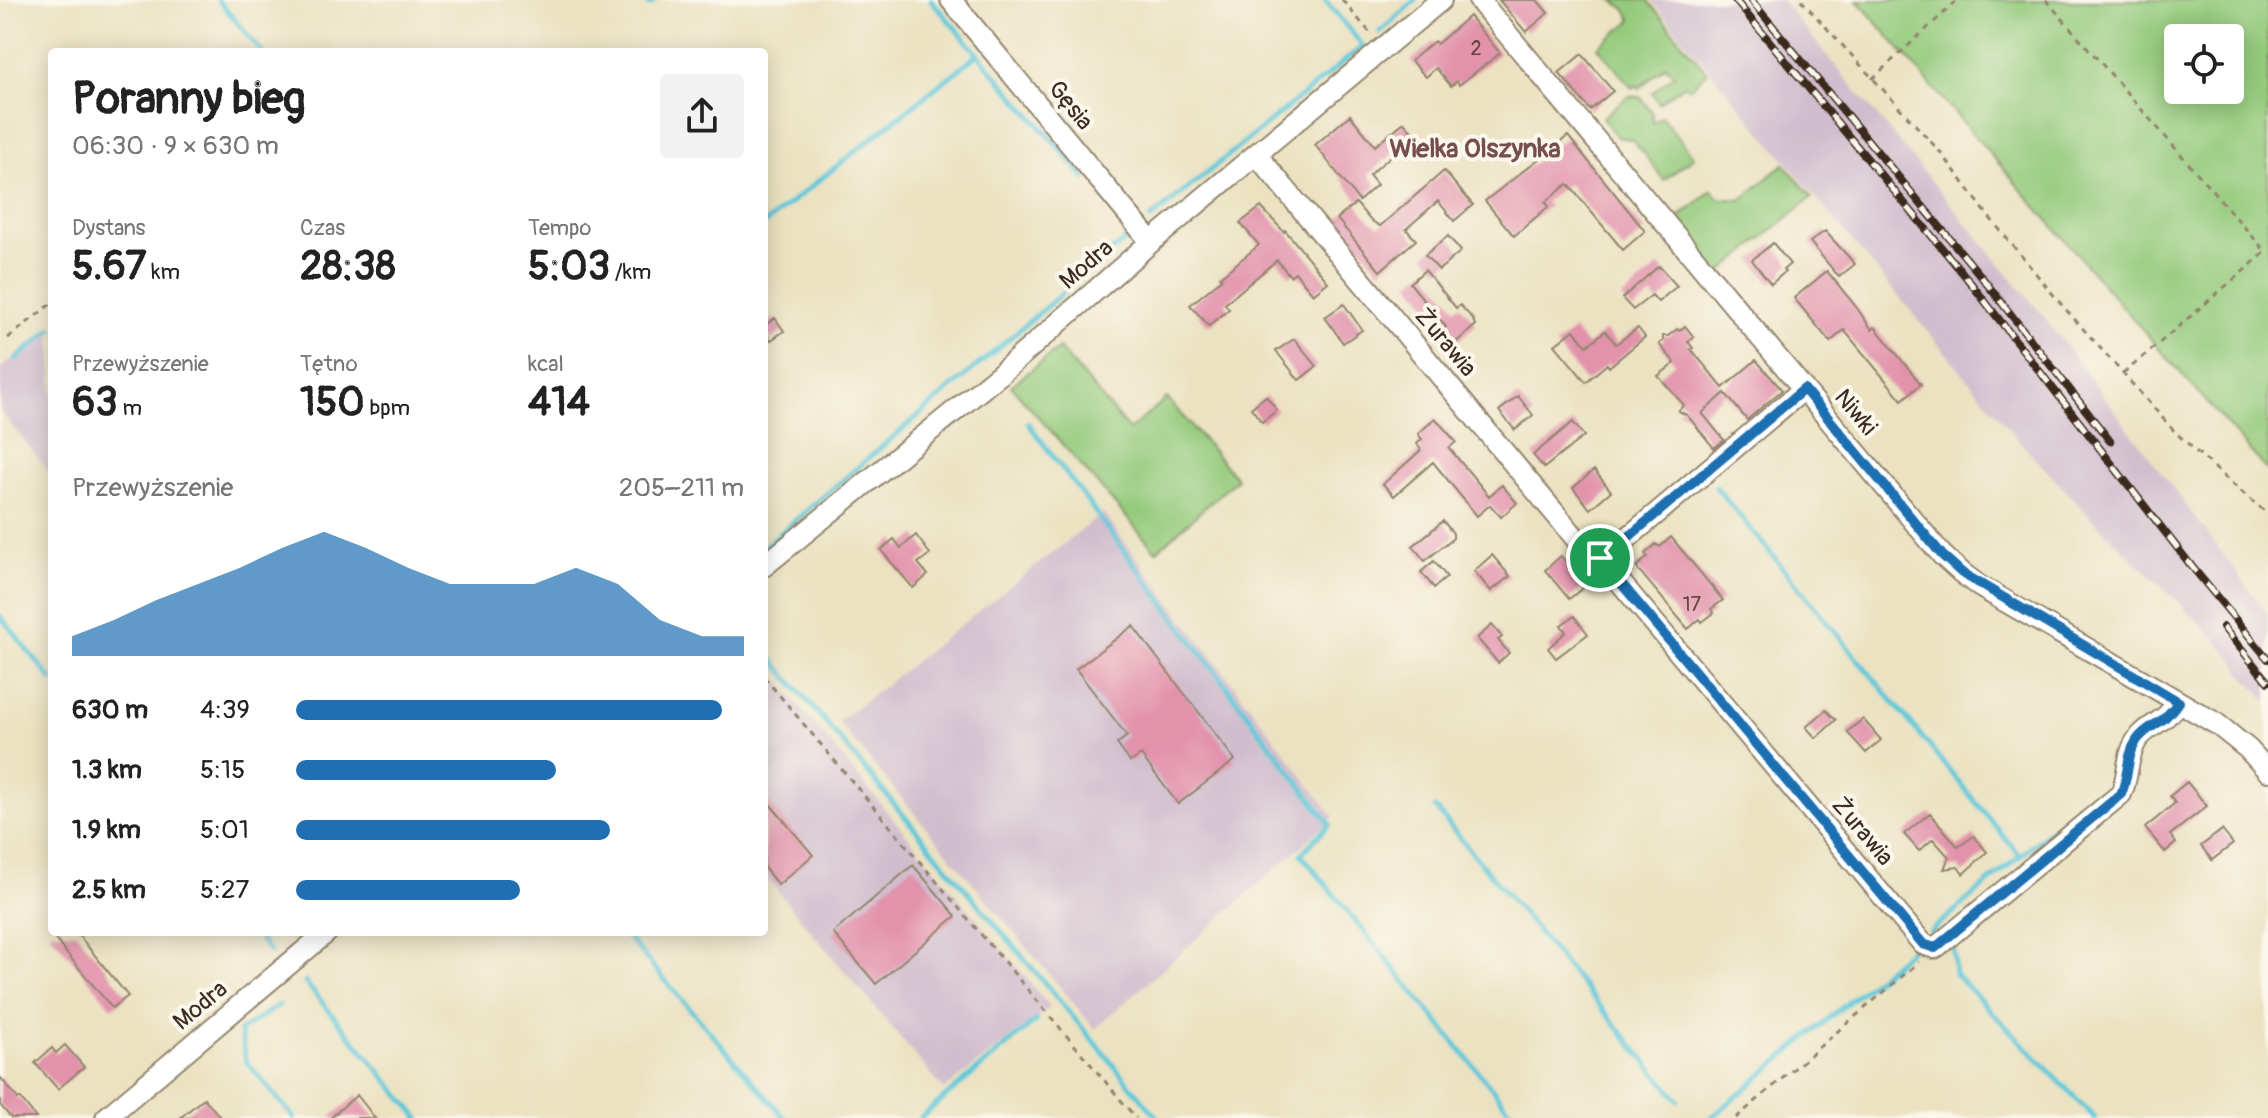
<!DOCTYPE html>
<html lang="pl">
<meta charset="utf-8">
<style>
:root{--surface:#fff;--page:#f2f2f2;--text:#222;--muted:#767676;--accent:#1f6fb2}
body{margin:0;font-family:Pangolin,sans-serif;background:var(--page);color:var(--text);height:100vh;display:flex;flex-direction:column;font-size:30px;white-space:nowrap}
*{box-sizing:border-box;margin:0}
p{font-size:26px;color:var(--muted)}
.icon{flex:none;width:44px;height:44px;fill:none;stroke:currentColor;stroke-width:2;stroke-linecap:round;stroke-linejoin:round}
.map{position:relative;flex:1;overflow:hidden}
.drawer{position:absolute;left:48px;top:48px;width:720px;height:888px;display:flex;flex-direction:column;background:var(--surface);border-radius:8px;box-shadow:0 4px 20px #0003}
.drawer>*{flex:none}
.fabs{position:absolute;left:2164px;top:24px;display:grid;gap:16px}
.fabs a{display:grid;place-items:center;width:80px;height:80px;border-radius:8px;background:var(--surface);box-shadow:0 4px 20px #0003;font-size:40px}
.pin{position:absolute;display:grid;place-items:center;width:68px;height:68px;color:#fff;margin:-34px;border:4px solid #fff;border-radius:50%;box-shadow:0 2px 8px #0007}
.round{display:grid;place-items:center;flex:none;width:84px;height:84px;border-radius:8px;background:var(--page)}
.headline{display:flex;align-items:center;justify-content:space-between;height:136px;padding:0 24px}
h1{font-size:44px;font-weight:700;line-height:60px}
.metrics{display:grid;grid-template-columns:repeat(3,1fr);gap:12px;height:136px;padding:8px 24px}
.metrics div{display:grid;align-content:center}
.metrics b{font-size:40px;font-weight:700}
.metrics small{font-size:22px;font-weight:400}
.metrics p{font-size:22px}
.chart{height:224px;padding:16px 24px}
.chart p{display:flex;justify-content:space-between}
.chart svg{width:100%;height:144px;margin-top:8px;fill:var(--accent);opacity:.7}
ul{padding:0 24px;list-style:none;font-size:26px}
li{display:grid;grid-template-columns:128px 96px 1fr;align-items:center;height:60px}
li i{height:20px;border-radius:10px;background:var(--accent)}
.map>svg:first-child{display:block}
.industrial{fill:#d0bdcd}
.green{fill:#94ca7c;stroke:#687a4d;stroke-width:2;fill-rule:evenodd}
.lines{fill:none;stroke-linecap:round;stroke-linejoin:round}
.stream{stroke:#5ec7d9;stroke-width:5}
.building{fill:#e292ab}
.minor-casing{stroke:#938670;stroke-width:24}
.path{stroke:#938670;stroke-width:3;stroke-dasharray:6 6;stroke-linecap:butt}
.minor{stroke:#fff;stroke-width:20}
.rail-casing{stroke:#3b2a1e;stroke-width:8}
.rail{stroke:#fbf7ec;stroke-width:5;stroke-dasharray:15;stroke-linecap:butt}
.route-casing{stroke:#fff;stroke-width:16}
.route{stroke:#1f6fb2;stroke-width:10}
.labels{text-anchor:middle;stroke-width:8;stroke-linejoin:round;paint-order:stroke}
.number-label{font-size:20px;fill:#654441}
.street-label{font-size:24px;fill:#3b2a1e;stroke:#fbf7ec}
.neighbourhood-label{font-size:26px;font-weight:bold;fill:#754e4f;stroke:#fbf7ec}
</style>
<div class="map">
<svg width="2268" height="1118" viewBox="0 0 2268 1118">
<rect width="100%" height="100%" fill="#fbf7ec"/>
<filter id="ink" filterUnits="userSpaceOnUse"><feTurbulence type="fractalNoise" baseFrequency=".0125" numOctaves="2"/><feDisplacementMap in="SourceGraphic" scale="16" xChannelSelector="R" yChannelSelector="G"/><feConvolveMatrix kernelMatrix="1 2 1 2 8 2 1 2 1" color-interpolation-filters="sRGB"/></filter>
<filter id="wash" filterUnits="userSpaceOnUse"><feTurbulence type="fractalNoise" baseFrequency=".006" numOctaves="4" result="noise"/><feDisplacementMap in="SourceGraphic" scale="32" xChannelSelector="R" yChannelSelector="G"/><feGaussianBlur stdDeviation="1.8" result="paint"/><feColorMatrix in="noise" values="0 0 0 0 0 0 0 0 0 0 0 0 0 0 0 0 0 1.4 0 .05"/><feComposite in="paint" operator="in"/></filter>
<g filter="url(#wash)">
<rect width="100%" height="100%" fill="#ebe2c1"/>
<path class="industrial" d="M 1651,0 L 1781,0 L 2044,317 L 2268,614 L 2268,702 L 2239,670 L 2235,661 L 2205,628 L 2094,521 L 2021,443 Z
M 52,326 L 52,475 L 0,411 L 0,369 Z
M 1103,513 L 1334,817 L 1095,1029 L 838,722 Z
M 764,664 L 1050,1007 L 944,1090 L 764,875 Z"/>
<path class="green" d="M 1613,0 L 1647,0 L 1707,72 L 1689,89 L 1684,85 L 1659,103 L 1652,93 L 1674,75 L 1666,66 L 1639,88 L 1637,85 L 1632,88 L 1598,47 L 1632,20 L 1625,9 Z
M 1857,0 L 2268,0 L 2268,471 L 2156,345 ZM 2178,38 L 2230,38 L 2230,90 L 2178,90 Z
M 1628,96 L 1640,97 L 1652,112 L 1653,123 L 1662,117 L 1694,157 L 1664,180 L 1633,140 L 1617,137 L 1602,118 Z
M 1784,164 L 1812,197 L 1719,274 L 1692,240 L 1694,237 L 1678,218 L 1712,190 L 1719,198 L 1741,200 Z
M 1059,348 L 1129,430 L 1167,398 L 1237,479 L 1156,551 L 1011,386 Z"/>
<g class="lines">
<path class="stream" d="M 218,0 L 262,52
M 931,0 L 1085,178
M 649,5 L 655,0
M 1380,32 L 1415,0
M 1150,219 L 1363,46 L 1325,0
M 764,224 L 978,54
M 16,359 L 52,329
M 1028,423 L 1330,824 L 1301,854 L 1516,1118
M 1716,487 L 2020,856
M 764,547 L 1132,234
M 0,616 L 52,680
M 764,649 L 1158,1118
M 1435,808 L 1678,1100
M 1931,931 L 2096,792
M 254,932 L 270,952
M 623,932 L 785,1118
M 1953,949 L 1955,974 L 2095,1118
M 305,982 L 419,1118
M 279,1005 L 240,1031 L 246,1061 L 294,1118
M 920,1118 L 1037,1020
M 1711,1118 L 1910,950"/>
</g>
<g id="blocks">
<path class="building" d="M 1499,0 L 1537,0 L 1548,13 L 1526,32 Z
M 1469,16 L 1500,53 L 1459,85 L 1457,81 L 1451,86 L 1436,68 L 1426,77 L 1411,61 L 1434,41 L 1437,44 Z
M 1582,54 L 1613,91 L 1590,110 L 1559,73 Z
M 1350,115 L 1375,146 L 1404,122 L 1415,135 L 1369,175 L 1377,185 L 1359,201 L 1315,145 Z
M 1568,136 L 1645,231 L 1623,250 L 1568,184 L 1545,202 L 1549,206 L 1514,236 L 1485,201 Z
M 1444,171 L 1473,205 L 1454,221 L 1438,201 L 1406,229 L 1416,240 L 1380,271 L 1337,219 L 1356,203 L 1370,220 L 1380,226 Z
M 1261,207 L 1284,232 L 1285,230 L 1328,282 L 1313,294 L 1295,272 L 1290,276 L 1277,260 L 1225,304 L 1229,309 L 1209,326 L 1190,305 L 1222,279 L 1220,277 L 1259,245 L 1240,223 Z
M 1825,231 L 1855,264 L 1839,277 L 1810,242 Z
M 1448,236 L 1461,251 L 1439,270 L 1425,255 Z
M 1773,243 L 1790,264 L 1783,270 L 1785,272 L 1771,284 L 1752,260 Z
M 1659,266 L 1677,286 L 1658,302 L 1652,295 L 1633,310 L 1622,298 Z
M 1425,270 L 1456,308 L 1460,305 L 1474,320 L 1473,321 L 1476,325 L 1454,344 L 1445,333 L 1447,332 L 1444,328 L 1446,327 L 1410,283 Z
M 1827,271 L 1857,308 L 1872,330 L 1875,327 L 1921,384 L 1902,400 L 1844,330 L 1830,342 L 1794,298 Z
M 1344,304 L 1362,330 L 1343,343 L 1325,317 Z
M 775,318 L 784,331 L 771,340 L 764,330 L 764,326 Z
M 1685,326 L 1694,337 L 1688,342 L 1693,348 L 1691,349 L 1723,388 L 1756,360 L 1782,390 L 1747,420 L 1725,393 L 1702,413 L 1724,440 L 1714,448 L 1687,415 L 1678,411 L 1684,405 L 1658,376 L 1675,363 L 1659,344 L 1663,341 L 1663,336 L 1668,336 L 1677,329 L 1679,331 Z
M 1638,328 L 1645,337 L 1609,367 L 1607,364 L 1586,382 L 1555,345 L 1574,330 L 1587,346 L 1605,331 L 1616,344 Z
M 1294,339 L 1317,366 L 1299,380 L 1276,351 Z
M 1266,396 L 1277,410 L 1262,422 L 1251,408 Z
M 1518,396 L 1533,415 L 1515,430 L 1499,411 Z
M 1435,418 L 1456,442 L 1449,448 L 1489,496 L 1502,485 L 1517,503 L 1501,517 L 1490,505 L 1477,516 L 1433,462 L 1394,496 L 1383,484 L 1421,450 L 1417,444 L 1422,439 L 1418,434 Z
M 1573,422 L 1584,436 L 1544,468 L 1533,455 Z
M 1594,470 L 1611,491 L 1590,509 L 1573,488 Z
M 1443,521 L 1453,533 L 1453,538 L 1425,561 L 1413,546 Z
M 916,535 L 930,554 L 918,563 L 928,575 L 913,588 L 881,550 L 894,539 L 901,548 Z
M 1671,537 L 1723,600 L 1711,609 L 1714,613 L 1702,622 L 1700,619 L 1688,629 L 1636,567 L 1648,557 L 1645,554 L 1656,544 L 1660,547 Z
M 1492,555 L 1510,576 L 1491,591 L 1474,571 Z
M 1561,556 L 1585,586 L 1569,599 L 1545,570 Z
M 1434,561 L 1447,577 L 1434,588 L 1421,572 Z
M 1574,616 L 1588,634 L 1556,658 L 1548,648 L 1566,632 L 1561,625 Z
M 1492,625 L 1502,637 L 1498,640 L 1509,653 L 1498,663 L 1477,638 Z
M 1133,626 L 1235,760 L 1178,804 L 1141,755 L 1130,762 L 1117,744 L 1127,736 L 1076,669 Z
M 1826,710 L 1836,720 L 1816,738 L 1806,727 Z
M 1863,719 L 1881,740 L 1866,753 L 1847,732 Z
M 2187,782 L 2207,806 L 2170,835 L 2176,843 L 2165,852 L 2145,828 L 2175,803 L 2170,796 Z
M 764,797 L 813,855 L 778,885 L 764,868 Z
M 1930,813 L 1958,847 L 1974,836 L 1987,852 L 1963,874 L 1958,867 L 1944,869 L 1949,857 L 1933,839 L 1919,851 L 1904,834 Z
M 2222,830 L 2233,844 L 2212,860 L 2201,846 Z
M 913,865 L 956,916 L 876,984 L 833,933 Z
M 49,932 L 76,932 L 128,996 L 112,1008 Z
M 65,1045 L 84,1067 L 58,1089 L 35,1063 L 52,1048 L 56,1053 Z
M 0,1077 L 18,1099 L 20,1098 L 36,1118 L 11,1118 L 0,1105 Z
M 357,1095 L 375,1118 L 330,1118 Z
M 204,1098 L 221,1118 L 180,1118 Z"/>
</g>
</g>
<g filter="url(#ink)">
<use href="#blocks" fill-opacity="0" stroke="#938670" stroke-width="2"/>
<g class="lines">
<g class="minor-casing">
<path id="minor" d="M 951,0 L 1151,242
M 1479,0 L 1942,555 L 1962,573 L 1979,586 L 2217,724 L 2248,749 L 2268,771
M 1256,154 L 1588,553 L 1600,558 L 1923,944 L 1935,948 L 2121,794 C 2129,777 2126,756 2137,740 C 2144,730 2152,727 2161,720 C 2168,716 2173,708 2179,702
M 1600,558 L 1612,551 L 1804,389
M 764,566 L 1000,374 L 1151,242 L 1441,0
M 106,1118 L 327,932"/>
</g>
<path class="path" d="M 1342,0 L 1372,35
M 1801,0 L 1942,154 L 1990,218 L 2061,304 L 2176,433 L 2229,481 L 2268,514
M 2046,0 L 2266,252
M 1872,79 L 1958,0
M 8,338 L 52,303
M 2123,374 L 2268,250
M 764,677 L 1136,1118
M 1736,1118 L 1919,962"/>
<use href="#minor" class="minor"/>
<g class="rail-casing">
<path id="rail" d="M 1735,0 L 1966,277 L 2193,568 L 2268,659
M 1751,0 L 1980,275 L 2110,441
M 2223,627 L 2268,682"/>
</g>
<use href="#rail" class="rail"/>
</g>
</g>
<g class="lines" filter="url(#ink)">
<g class="route-casing">
<path id="route" d="M 1804,389 L 1942,555 L 1962,573 L 2179,702 C 2173,708 2168,716 2162,720 C 2152,727 2144,730 2137,740 C 2126,756 2129,777 2121,794 L 1935,948 L 1923,944 L 1600,558 L 1612,551 Z"/>
</g>
<use href="#route" class="route"/>
</g>
<g class="labels">
<g class="number-label">
<text x="1476" y="55">2</text>
<text x="1692" y="611">17</text>
</g>
<g class="street-label">
<text transform="translate(1071 105) rotate(51)" y="8">Gęsia</text>
<text transform="translate(1086 264) rotate(-41)" y="8">Modra</text>
<text transform="translate(1446 342) rotate(50)" y="8">Żurawia</text>
<text transform="translate(1856 412) rotate(50)" y="8">Niwki</text>
<text transform="translate(1863 831) rotate(50)" y="8">Żurawia</text>
<text transform="translate(200 1005) rotate(-40)" y="8">Modra</text>
</g>
<g class="neighbourhood-label">
<text x="1475" y="157">Wielka Olszynka</text>
</g>
</g>
</svg>
<div class="fabs">
<a><svg class="icon" aria-label="locate" viewBox="0 0 24 24"><circle cx="12" cy="12" r="6"/><path d="M12 2v4M12 18v4M2 12h4M18 12h4"/></svg></a>
</div>
<div class="pin" style="left:1600px;top:558px;background:#1e9e55"><svg class="icon" aria-label="arrive" viewBox="0 0 24 24"><path d="M6 21V4h12l-3 4 3 4H6"/></svg></div>
<section class="drawer">
<div class="headline"><div><h1>Poranny bieg</h1><p>06:30 · 9 × 630 m</p></div><a class="round"><svg class="icon" aria-label="share" viewBox="0 0 24 24"><path d="M12 15V3M7 8l5-5 5 5M5 13v7h14v-7"/></svg></a></div>
<div class="metrics">
<div><p>Dystans</p><b>5.67<small> km</small></b></div>
<div><p>Czas</p><b>28:38</b></div>
<div><p>Tempo</p><b>5:03<small> /km</small></b></div>
</div>
<div class="metrics">
<div><p>Przewyższenie</p><b>63<small> m</small></b></div>
<div><p>Tętno</p><b>150<small> bpm</small></b></div>
<div><p>kcal</p><b>414</b></div>
</div>
<div class="chart"><p><span>Przewyższenie</span>205–211 m</p>
<svg viewBox="0 0 160 44" preserveAspectRatio="none"><path d="M0 44V38L10 33L20 27L30 22L40 17L50 11L60 6L70 11L80 17L90 22L100 22L110 22L120 17L130 22L140 33L150 38L160 38V44z"/></svg>
</div>
<ul>
<li><b>630 m</b>4:39<i style="width:95%"></i></li>
<li><b>1.3 km</b>5:15<i style="width:58%"></i></li>
<li><b>1.9 km</b>5:01<i style="width:70%"></i></li>
<li><b>2.5 km</b>5:27<i style="width:50%"></i></li>
</ul>
</section>
</div>
